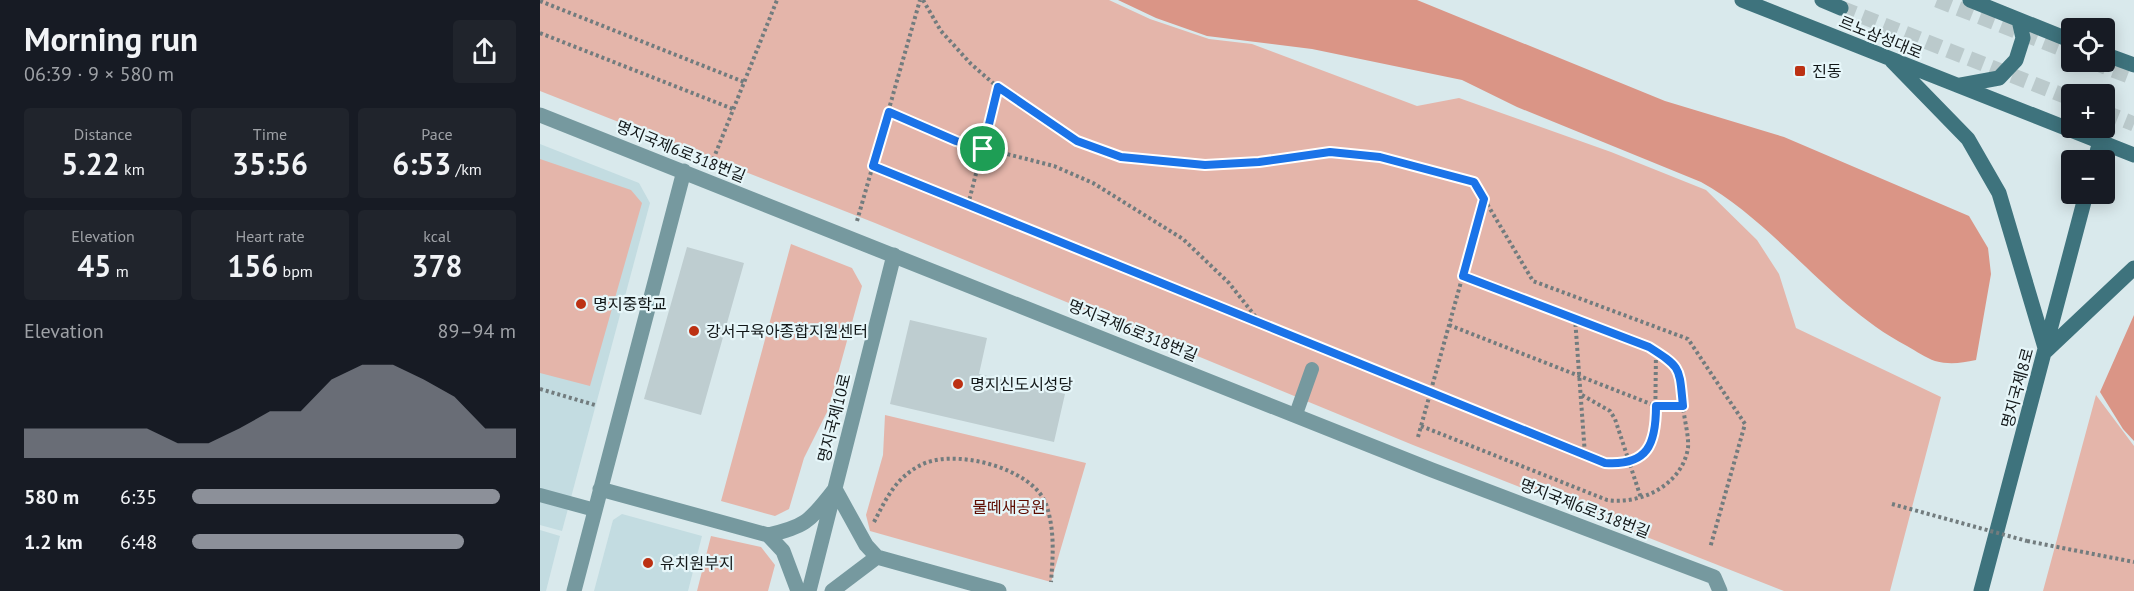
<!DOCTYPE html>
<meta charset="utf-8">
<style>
:root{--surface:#171b24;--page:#20242c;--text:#f1f3f6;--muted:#9ea1a6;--accent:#8c9099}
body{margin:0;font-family:"PT Sans","Noto Sans KR",sans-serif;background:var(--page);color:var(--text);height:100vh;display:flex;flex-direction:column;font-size:22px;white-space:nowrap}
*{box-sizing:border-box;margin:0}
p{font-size:20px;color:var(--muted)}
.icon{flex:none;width:33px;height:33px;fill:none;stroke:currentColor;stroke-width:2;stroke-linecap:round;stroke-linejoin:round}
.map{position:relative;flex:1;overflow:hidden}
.drawer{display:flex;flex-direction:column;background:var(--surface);width:540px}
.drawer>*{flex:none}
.buttons{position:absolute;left:1521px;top:18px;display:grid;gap:12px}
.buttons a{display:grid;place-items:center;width:54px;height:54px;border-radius:6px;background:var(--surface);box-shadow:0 3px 15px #0003;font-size:30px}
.pin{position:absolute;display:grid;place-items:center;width:51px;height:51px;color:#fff;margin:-26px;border:3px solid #fff;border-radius:50%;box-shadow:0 2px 6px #0007}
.round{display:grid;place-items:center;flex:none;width:63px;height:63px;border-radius:6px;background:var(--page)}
.headline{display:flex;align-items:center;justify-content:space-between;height:102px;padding:0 24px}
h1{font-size:33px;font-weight:600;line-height:45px}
.stats{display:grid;grid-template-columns:repeat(3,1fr);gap:9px;height:102px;padding:6px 24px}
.stats div{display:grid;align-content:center;border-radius:6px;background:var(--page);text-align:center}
.stats b{font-size:30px;font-weight:600}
.stats small{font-size:16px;font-weight:400}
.stats p{font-size:16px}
.chart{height:168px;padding:12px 24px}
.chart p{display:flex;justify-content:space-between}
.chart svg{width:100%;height:108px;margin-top:6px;fill:var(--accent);opacity:.7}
ul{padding:0 24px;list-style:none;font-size:20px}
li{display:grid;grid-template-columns:96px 72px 1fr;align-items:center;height:45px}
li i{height:15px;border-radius:8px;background:var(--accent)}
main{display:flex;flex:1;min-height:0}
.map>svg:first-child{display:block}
.built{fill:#c3dce1}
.green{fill:#e4b5aa}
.water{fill:#da9586}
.building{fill:#becdd0}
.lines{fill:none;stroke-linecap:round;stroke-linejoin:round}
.secondary-tunnel{stroke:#bbcacc;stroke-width:15;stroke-dasharray:15 8;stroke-linecap:butt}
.path{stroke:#727c7e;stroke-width:4;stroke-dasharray:3 3;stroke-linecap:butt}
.service{stroke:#76999f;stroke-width:14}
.minor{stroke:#76999f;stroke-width:15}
.secondary{stroke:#3e737d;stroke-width:15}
.path-bridge{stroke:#727c7e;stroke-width:4;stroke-dasharray:3 3;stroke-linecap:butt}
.route-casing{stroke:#fff;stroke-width:12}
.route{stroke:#1a73e8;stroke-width:8}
.poi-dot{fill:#bc3113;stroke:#e6f6f9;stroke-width:2}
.labels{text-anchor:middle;stroke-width:4.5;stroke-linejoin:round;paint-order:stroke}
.street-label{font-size:16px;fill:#121718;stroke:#e6f6f9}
.poi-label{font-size:16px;fill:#121718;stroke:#e6f6f9;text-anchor:start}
.park-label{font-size:16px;fill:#5e0c00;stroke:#e6f6f9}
</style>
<main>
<section class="drawer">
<div class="headline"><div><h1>Morning run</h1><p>06:39 · 9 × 580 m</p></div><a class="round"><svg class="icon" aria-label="share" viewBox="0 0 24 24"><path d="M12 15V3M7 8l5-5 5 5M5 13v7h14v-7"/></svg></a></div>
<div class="stats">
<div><p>Distance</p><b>5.22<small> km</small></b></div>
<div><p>Time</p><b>35:56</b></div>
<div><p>Pace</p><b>6:53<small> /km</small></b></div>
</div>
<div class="stats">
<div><p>Elevation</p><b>45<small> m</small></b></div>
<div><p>Heart rate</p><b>156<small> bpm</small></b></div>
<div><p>kcal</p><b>378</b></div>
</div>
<div class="chart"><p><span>Elevation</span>89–94 m</p>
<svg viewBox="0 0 160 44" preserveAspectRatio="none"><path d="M0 44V32L10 32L20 32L30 32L40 32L50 38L60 38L70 32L80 25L90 25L100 12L110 6L120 6L130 12L140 19L150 32L160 32V44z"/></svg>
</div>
<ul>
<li><b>580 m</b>6:35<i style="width:95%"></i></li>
<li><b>1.2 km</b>6:48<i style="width:84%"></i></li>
</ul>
</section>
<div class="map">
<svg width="1594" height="591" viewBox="0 0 1594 591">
<rect width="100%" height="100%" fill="#d9e9ec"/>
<path class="built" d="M 0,144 L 99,183 L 110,203 L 22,531 L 0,525 Z
M 82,514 L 162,536 L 148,591 L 54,591 L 73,520 Z
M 0,530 L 20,536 L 6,591 L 0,591 Z"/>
<path class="green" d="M 0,0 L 569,0 L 610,19 L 669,39 L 712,44 L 877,106 L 919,98 L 1071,152 L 1166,190 L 1217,240 L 1239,274 L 1256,328 L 1401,397 L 1350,591 L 1244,591 L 873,445 L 335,223 L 0,91 Z
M 0,159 L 91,190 L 102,203 L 50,386 L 0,373 Z
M 251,244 L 312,268 L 322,286 L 288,410 L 264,458 L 249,509 L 235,516 L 181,501 Z
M 1556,395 L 1594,446 L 1594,591 L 1503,591 Z
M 345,415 L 546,463 L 511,582 L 330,531 L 326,515 L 343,455 Z
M 171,536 L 221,547 L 235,565 L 228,591 L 157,591 Z"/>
<path class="water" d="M 578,0 L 877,0 L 1125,101 L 1244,137 L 1429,216 L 1448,248 L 1451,274 L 1436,360 C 1421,363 1410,365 1395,361 C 1386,358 1376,351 1367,346 C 1289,305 1238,225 1161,182 L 977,107 L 922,80 L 772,49 L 667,36 L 616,18 Z
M 1594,315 L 1594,441 L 1583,429 L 1560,392 Z"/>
<path class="building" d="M 147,247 L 204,263 L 161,415 L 104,399 Z
M 370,320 L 447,338 L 439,374 L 525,394 L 514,442 L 350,404 Z"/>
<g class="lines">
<path class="secondary-tunnel" d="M 1397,0 L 1532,53
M 1301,8 L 1532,99
M 1552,62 L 1594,78
M 1564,112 L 1594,124"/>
<path class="path" d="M 383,0 L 401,31 L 431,64 L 454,84 L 538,141 L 581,157 L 665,165 L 719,162 L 791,152 L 840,157 L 934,182 L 993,281 L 1148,339 L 1205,424 L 1170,548
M 0,1 L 204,82
M 0,33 L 193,109
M 349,112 L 416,141 L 514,166 L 553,183 L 643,239 L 689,283 L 719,321
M 171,165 L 237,0
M 333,166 L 1065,463 C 1089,464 1104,458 1115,436 L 1116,351
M 428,205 L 458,87
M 317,221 L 380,0
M 1035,318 L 1045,455
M 909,325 L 1116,406 L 1143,406
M 0,389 L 55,405
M 1042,395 L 1070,411 L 1075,419 L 1101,498
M 881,426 L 1067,500 C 1101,505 1142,485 1148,448 C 1149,435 1144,419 1143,406 C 1141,393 1142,377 1135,365 C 1130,355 1118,352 1109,347 L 923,276
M 878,437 L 944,199
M 334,522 C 346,499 355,479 379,466 C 411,447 492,467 506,504 C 515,530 513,556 511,582
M 1487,541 L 1594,562"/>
<path class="service" d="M 756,414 L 772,369
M 0,495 L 55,510"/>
<path class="minor" d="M 0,115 L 892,470 L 1174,577 L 1180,591
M 60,489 L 228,535 C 268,526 270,520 295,489 L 326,545 L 337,557 L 459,591
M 228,535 L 243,551 L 258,591
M 34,591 L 144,171
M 269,591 L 354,255
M 292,591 L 337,557"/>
<path class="secondary" d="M 1202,0 L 1594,155
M 1282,0 L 1301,8
M 1430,0 L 1532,41
M 1564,54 L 1594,65
M 1352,61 L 1428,139 L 1459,193 L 1506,351 L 1594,268
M 1421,85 L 1459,78 L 1476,60 L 1483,38 L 1479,20
M 1555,160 L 1560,140
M 1441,591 L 1546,194"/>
<path class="path-bridge" d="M 1352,504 L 1487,541"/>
</g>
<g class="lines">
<g class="route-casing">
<path id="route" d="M 458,87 L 537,141 L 581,157 L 665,165 L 719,162 L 790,152 L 840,157 L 934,182 L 944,199 L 923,276 L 1109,347 C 1142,368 1139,367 1143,406 L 1116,406 C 1116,444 1108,466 1065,463 L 333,166 L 349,112 L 416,141 L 443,149 Z"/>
</g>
<use href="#route" class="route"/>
</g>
<g class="poi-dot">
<rect x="1254" y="65" width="12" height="12" rx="3"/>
<circle cx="41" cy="304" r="6"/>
<circle cx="154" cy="331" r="6"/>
<circle cx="418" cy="384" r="6"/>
<circle cx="108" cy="563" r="6"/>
</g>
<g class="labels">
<g class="street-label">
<text transform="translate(1341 37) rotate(22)" y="6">르노삼성대로</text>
<text transform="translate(141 151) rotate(22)" y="6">명지국제6로318번길</text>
<text transform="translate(593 330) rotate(22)" y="6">명지국제6로318번길</text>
<text transform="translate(1477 388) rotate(-75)" y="6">명지국제8로</text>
<text transform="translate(294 418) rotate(-76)" y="6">명지국제10로</text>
<text transform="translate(1045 508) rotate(21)" y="6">명지국제6로318번길</text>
</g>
<g class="poi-label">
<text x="1272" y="77">진동</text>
<text x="53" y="310">명지중학교</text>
<text x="166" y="337">강서구육아종합지원센터</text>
<text x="430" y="390">명지신도시성당</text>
<text x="120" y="569">유치원부지</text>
</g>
<g class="park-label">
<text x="469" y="513">물떼새공원</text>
</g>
</g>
</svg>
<div class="buttons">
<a><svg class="icon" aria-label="locate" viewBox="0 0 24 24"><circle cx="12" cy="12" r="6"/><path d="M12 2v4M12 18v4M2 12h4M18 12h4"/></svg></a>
<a>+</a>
<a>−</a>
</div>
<div class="pin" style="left:443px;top:149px;background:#1e9e55"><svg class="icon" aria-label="arrive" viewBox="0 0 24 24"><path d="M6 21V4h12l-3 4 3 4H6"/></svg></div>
</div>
</main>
